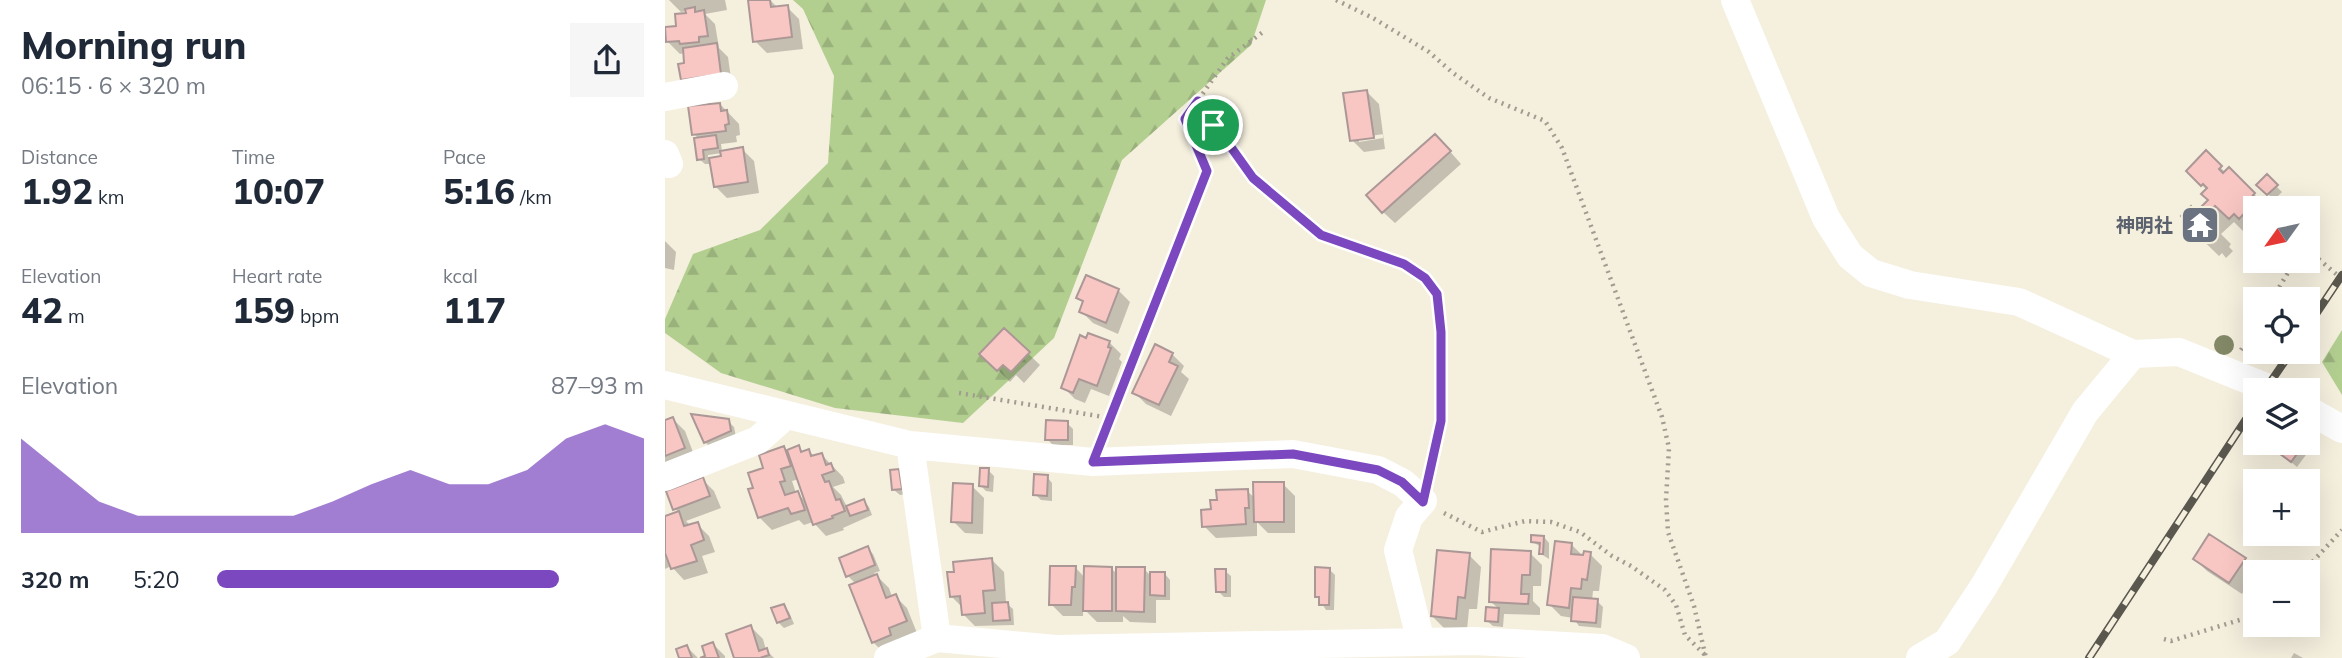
<!DOCTYPE html>
<meta charset="utf-8">
<style>
:root{--surface:#fff;--page:#f6f6f7;--text:#1f2937;--muted:#747a83;--accent:#7b48bf}
body{margin:0;font-family:Mulish,"Noto Sans JP",sans-serif;background:var(--page);color:var(--text);height:100vh;display:flex;flex-direction:column;font-size:26px;white-space:nowrap}
*{box-sizing:border-box;margin:0}
p{font-size:23px;color:var(--muted)}
.icon{flex:none;width:38px;height:38px;fill:none;stroke:currentColor;stroke-width:2;stroke-linecap:round;stroke-linejoin:round}
.map{position:relative;flex:1;overflow:hidden}
.drawer{display:flex;flex-direction:column;background:var(--surface);width:665px}
.drawer>*{flex:none}
.needle{width:46px;rotate:237deg}
.controls{position:absolute;left:1578px;top:196px;display:grid;gap:14px}
.controls a{display:grid;place-items:center;width:77px;height:77px;border-radius:0px;background:var(--surface);box-shadow:0 7px 28px #0002;font-size:35px}
.pin{position:absolute;display:grid;place-items:center;width:60px;height:60px;color:#fff;margin:-30px;border:4px solid #fff;border-radius:50%;box-shadow:0 2px 7px #0007}
.round{display:grid;place-items:center;flex:none;width:74px;height:74px;border-radius:0px;background:var(--page)}
.headline{display:flex;align-items:center;justify-content:space-between;height:119px;padding:0 21px}
h1{font-size:38px;font-weight:800;line-height:52px}
.metrics{display:grid;grid-template-columns:repeat(3,1fr);gap:10px;height:119px;padding:7px 21px}
.metrics div{display:grid;align-content:center}
.metrics b{font-size:35px;font-weight:800}
.metrics small{font-size:19px;font-weight:400}
.metrics p{font-size:19px}
.chart{height:196px;padding:14px 21px}
.chart p{display:flex;justify-content:space-between}
.chart svg{width:100%;height:126px;margin-top:7px;fill:var(--accent);opacity:.7}
ul{padding:0 21px;list-style:none;font-size:23px}
li{display:grid;grid-template-columns:112px 84px 1fr;align-items:center;height:52px}
li i{height:18px;border-radius:9px;background:var(--accent)}
main{display:flex;flex:1;min-height:0}
.map>svg:first-child{display:block}
.forest{fill:url(#forest-firs)}
.shadow{fill:#0003;fill-rule:evenodd}
.building{fill:#f8c7c3;stroke:#ab9896;stroke-width:2}
.lines{fill:none;stroke-linecap:round;stroke-linejoin:round}
.path{stroke:#a19c90;stroke-width:4.5;stroke-dasharray:2 5;stroke-linecap:butt}
.minor{stroke:#fff;stroke-width:28}
.rail-casing{stroke:#5a574e;stroke-width:8}
.rail{stroke:#f5efde;stroke-width:5;stroke-dasharray:16;stroke-linecap:butt}
.tree{fill:#838967}
.route-casing{stroke:#fff;stroke-width:14}
.route{stroke:#7b48bf;stroke-width:9}
.labels{text-anchor:middle;stroke-width:5;stroke-linejoin:round;paint-order:stroke}
.worship-label{font-size:19px;font-weight:bold;fill:#5b616d;stroke:#f5efde;text-anchor:end}
</style>
<main>
<section class="drawer">
<div class="headline"><div><h1>Morning run</h1><p>06:15 · 6 × 320 m</p></div><a class="round"><svg class="icon" aria-label="share" viewBox="0 0 24 24"><path d="M12 15V3M7 8l5-5 5 5M5 13v7h14v-7"/></svg></a></div>
<div class="metrics">
<div><p>Distance</p><b>1.92<small> km</small></b></div>
<div><p>Time</p><b>10:07</b></div>
<div><p>Pace</p><b>5:16<small> /km</small></b></div>
</div>
<div class="metrics">
<div><p>Elevation</p><b>42<small> m</small></b></div>
<div><p>Heart rate</p><b>159<small> bpm</small></b></div>
<div><p>kcal</p><b>117</b></div>
</div>
<div class="chart"><p><span>Elevation</span>87–93 m</p>
<svg viewBox="0 0 160 44" preserveAspectRatio="none"><path d="M0 44V11L10 22L20 33L30 38L40 38L50 38L60 38L70 38L80 33L90 27L100 22L110 27L120 27L130 22L140 11L150 6L160 11V44z"/></svg>
</div>
<ul>
<li><b>320 m</b>5:20<i style="width:80%"></i></li>
</ul>
</section>
<div class="map">
<svg width="1677" height="658" viewBox="0 0 1677 658">
<defs>
<pattern id="forest-firs" width="22" height="20" patternUnits="userSpaceOnUse" patternTransform="scale(1.75)"><rect width="22" height="20" fill="#b3cf90"/><path d="M5 1l3.5 6h-7zM16 11l3.5 6h-7z" fill="#99b17b"/></pattern>
</defs>
<rect width="100%" height="100%" fill="#f5efde"/>
<path class="forest" d="M 128,0 L 601,0 L 586,45 L 457,160 L 389,338 L 298,423 L 170,408 L 56,373 L 0,333 L 0,319 L 28,254 L 95,230 L 163,163 L 169,76 L 138,9 Z
M 1677,330 L 1677,395 L 1657,362 Z"/>
<path class="shadow" d="M 4,0 L 60,0 L 62,10 L 40,14 L 50,24 L 54,48 L 63,57 L 67,86 L 21,64 L 20,53 L 15,54 L 3,42 L 23,14 L 22,11 L 16,12 Z
M 94,0 L 105,0 L 113,8 L 122,7 L 134,19 L 138,49 L 102,53 L 90,41 Z
M 702,92 L 714,104 L 720,149 L 699,152 L 687,140 ZM 718,134 L 718,138 L 694,142 L 694,138 Z
M 55,104 L 74,124 L 75,135 L 71,136 L 72,142 L 56,144 L 57,152 L 77,149 L 89,161 L 94,193 L 62,198 L 50,186 L 46,164 L 40,164 L 34,159 L 34,139 L 29,134 ZM 57,153 L 58,158 L 43,160 L 43,155 Z
M 782,148 L 796,164 L 730,223 L 718,212 Z
M 1541,153 L 1561,173 L 1564,169 L 1603,208 L 1591,208 L 1591,233 L 1588,230 L 1582,235 L 1569,222 L 1556,234 L 1566,244 L 1564,247 L 1568,251 L 1561,258 L 1557,253 L 1554,256 L 1521,224 L 1545,200 L 1542,190 L 1523,171 Z
M 1602,177 L 1617,192 L 1609,200 L 1594,185 Z
M 0,241 L 11,252 L 9,270 L 0,268 Z
M 453,290 L 465,302 L 453,334 L 428,323 L 416,311 L 419,304 L 413,298 Z
M 339,330 L 375,365 L 359,383 L 351,375 L 345,382 L 317,354 Z
M 444,342 L 456,354 L 454,359 L 457,362 L 444,396 L 426,389 L 420,403 L 410,399 L 398,387 Z
M 507,354 L 519,366 L 516,372 L 524,379 L 506,416 L 481,404 L 469,392 Z
M 8,419 L 20,431 L 31,460 L 0,467 L 0,420 Z
M 63,421 L 69,427 L 71,437 L 46,448 L 40,442 Z
M 402,423 L 408,429 L 408,445 L 388,445 L 382,439 Z
M 1619,443 L 1640,443 L 1646,448 L 1632,467 L 1613,451 Z
M 134,447 L 139,453 L 144,451 L 150,457 L 157,455 L 178,477 L 180,483 L 168,487 L 176,495 L 182,507 L 199,501 L 204,507 L 207,515 L 178,528 L 179,530 L 161,536 L 148,522 L 139,525 L 134,520 L 107,530 L 95,518 L 86,490 L 90,489 L 100,469 L 118,448 L 122,452 ZM 134,479 L 142,502 L 131,493 L 127,481 Z
M 323,470 L 329,476 L 328,492 L 321,491 L 315,485 Z
M 234,471 L 239,477 L 242,494 L 235,495 L 229,490 Z
M 382,477 L 387,483 L 387,501 L 376,500 L 370,494 Z
M 37,479 L 49,491 L 56,508 L 21,521 L 26,526 L 32,524 L 44,536 L 50,552 L 37,556 L 43,573 L 19,580 L 6,566 L 0,569 L 0,518 L 15,513 L 10,509 Z
M 618,484 L 630,496 L 630,533 L 603,533 L 592,522 L 592,536 L 551,538 L 539,526 L 582,491 L 591,499 Z
M 307,486 L 319,498 L 318,534 L 300,533 L 288,521 Z
M 879,537 L 884,543 L 884,559 L 876,554 L 876,547 L 868,542 Z
M 907,545 L 920,558 L 925,554 L 937,566 L 934,591 L 928,591 L 927,601 L 932,601 L 938,607 L 936,628 L 914,626 L 908,618 L 896,616 L 884,604 Z
M 202,548 L 208,554 L 215,571 L 209,573 L 224,588 L 227,597 L 230,596 L 242,608 L 252,633 L 220,654 L 208,642 L 191,584 L 183,576 Z
M 865,553 L 877,565 L 876,586 L 868,586 L 868,601 L 875,608 L 875,615 L 839,614 L 838,627 L 828,626 L 822,621 L 834,609 L 826,602 Z
M 804,555 L 816,567 L 812,609 L 804,609 L 802,630 L 779,628 L 767,616 Z
M 1530,559 L 1579,559 L 1591,571 L 1577,594 L 1542,571 Z
M 327,560 L 339,572 L 341,603 L 348,609 L 349,625 L 310,626 L 298,614 L 298,608 L 286,596 Z
M 410,567 L 420,578 L 446,568 L 453,575 L 479,569 L 487,577 L 500,574 L 505,580 L 505,600 L 491,600 L 491,623 L 465,622 L 458,616 L 458,622 L 432,622 L 418,608 L 418,616 L 398,616 L 386,604 Z
M 664,569 L 670,575 L 669,610 L 661,610 L 652,596 Z
M 560,571 L 566,576 L 566,597 L 559,597 L 553,591 Z
M 119,606 L 124,612 L 129,624 L 119,628 L 113,622 Z
M 86,627 L 98,639 L 101,650 L 109,658 L 71,658 Z
M 48,644 L 60,656 L 60,658 L 40,658 Z
M 22,647 L 33,658 L 16,658 Z
M 1629,653 L 1638,658 L 1626,658 Z"/>
<path class="building" d="M 83,0 L 105,0 L 106,7 L 123,5 L 127,37 L 88,42 Z
M 30,7 L 30,12 L 39,10 L 43,36 L 34,37 L 34,42 L 15,44 L 14,41 L 1,42 L 0,27 L 11,26 L 10,14 L 21,13 L 20,9 Z
M 52,43 L 56,74 L 16,80 L 13,64 L 19,63 L 18,48 Z
M 702,90 L 709,138 L 685,141 L 678,93 Z
M 55,103 L 56,111 L 62,110 L 64,124 L 60,125 L 61,131 L 27,135 L 23,106 Z
M 770,134 L 786,151 L 717,213 L 701,195 Z
M 51,135 L 53,148 L 38,150 L 39,159 L 32,160 L 29,138 Z
M 78,147 L 83,182 L 49,187 L 44,158 L 56,156 L 55,151 Z
M 1541,150 L 1557,166 L 1554,169 L 1558,173 L 1564,167 L 1590,193 L 1585,199 L 1589,203 L 1574,219 L 1569,214 L 1564,219 L 1550,206 L 1540,216 L 1550,226 L 1548,229 L 1552,233 L 1543,242 L 1539,237 L 1536,240 L 1519,224 L 1521,221 L 1516,216 L 1526,206 L 1531,212 L 1543,200 L 1536,194 L 1542,188 L 1538,184 L 1536,186 L 1521,171 Z
M 1602,174 L 1613,185 L 1602,195 L 1591,185 Z
M 421,275 L 454,289 L 441,323 L 414,312 L 418,301 L 411,298 Z
M 339,328 L 365,352 L 346,372 L 338,365 L 332,371 L 314,354 Z
M 423,333 L 445,341 L 443,347 L 446,348 L 432,386 L 414,379 L 408,393 L 396,388 L 415,335 L 421,338 Z
M 490,344 L 508,353 L 504,362 L 513,366 L 494,405 L 467,393 Z
M 26,414 L 64,419 L 66,431 L 39,443 Z
M 8,417 L 20,448 L 0,456 L 0,420 Z
M 381,420 L 403,421 L 403,440 L 380,440 Z
M 1616,443 L 1640,443 L 1626,462 L 1611,451 Z
M 134,445 L 136,452 L 144,449 L 146,456 L 157,453 L 161,465 L 166,463 L 169,471 L 157,475 L 160,482 L 164,481 L 171,500 L 175,499 L 180,511 L 167,516 L 168,518 L 148,525 L 122,450 Z
M 119,446 L 126,466 L 116,469 L 120,481 L 115,482 L 120,495 L 133,491 L 140,510 L 126,514 L 123,508 L 93,518 L 83,489 L 88,488 L 83,473 L 98,468 L 94,455 Z
M 315,468 L 324,468 L 323,487 L 314,486 Z
M 234,469 L 237,489 L 227,490 L 225,470 Z
M 369,474 L 383,475 L 382,496 L 368,495 Z
M 38,477 L 45,496 L 8,510 L 1,491 Z
M 588,482 L 619,482 L 619,522 L 589,522 Z
M 288,483 L 308,484 L 307,523 L 286,522 Z
M 583,489 L 584,508 L 580,508 L 581,524 L 537,527 L 536,510 L 546,509 L 545,500 L 552,500 L 551,490 Z
M 199,499 L 203,510 L 185,516 L 181,506 Z
M 14,511 L 19,526 L 33,522 L 39,540 L 26,545 L 32,561 L 6,569 L 0,553 L 0,516 Z
M 1544,534 L 1581,558 L 1564,583 L 1528,559 Z
M 866,535 L 879,536 L 878,554 L 874,554 L 875,543 L 866,542 Z
M 890,541 L 907,543 L 906,554 L 918,555 L 919,551 L 926,552 L 922,580 L 917,579 L 916,589 L 906,588 L 904,608 L 882,605 Z
M 203,546 L 210,565 L 181,577 L 174,558 Z
M 826,549 L 866,551 L 865,575 L 857,575 L 856,594 L 864,594 L 863,604 L 824,602 Z
M 772,550 L 805,553 L 800,598 L 793,597 L 791,619 L 766,616 Z
M 327,558 L 330,590 L 318,591 L 320,613 L 297,615 L 295,596 L 285,597 L 282,572 L 289,572 L 288,562 Z
M 385,566 L 411,566 L 410,587 L 407,587 L 406,605 L 384,605 Z
M 419,566 L 447,567 L 447,611 L 418,611 Z
M 451,567 L 480,567 L 479,612 L 451,611 Z
M 650,567 L 665,568 L 664,605 L 654,605 L 654,597 L 650,597 Z
M 550,569 L 561,569 L 561,592 L 551,592 Z
M 485,572 L 500,572 L 500,596 L 485,595 Z
M 212,574 L 221,598 L 231,594 L 242,621 L 224,628 L 226,635 L 207,643 L 184,585 Z
M 908,597 L 933,599 L 931,623 L 906,621 Z
M 343,602 L 345,620 L 328,621 L 327,603 Z
M 119,604 L 125,618 L 112,623 L 106,608 Z
M 821,607 L 834,608 L 833,622 L 820,621 Z
M 86,625 L 94,651 L 102,648 L 104,655 L 95,658 L 69,658 L 61,634 Z
M 48,642 L 54,658 L 35,658 L 40,656 L 37,646 Z
M 22,645 L 27,658 L 14,658 L 11,649 Z"/>
<g class="lines">
<path class="path" d="M 671,0 L 708,18 L 764,52 L 788,73 L 824,98 L 880,121 L 897,148 L 997,417 L 1004,448 L 1001,500 L 1003,532 L 1029,606 L 1041,658
M 533,101 L 588,178 L 656,235 L 739,265 L 760,278 L 772,294 L 776,332 L 776,421 L 764,472
M 1643,250 L 1677,279
M 1607,299 L 1630,261
M 1576,350 L 1591,325
M 294,393 L 445,418
M 438,435 L 542,171 L 520,119 L 562,59 L 598,32
M 779,513 L 817,532 L 860,521 L 886,522 L 915,532 L 947,556 L 966,566 L 1000,590 L 1011,605 L 1020,635 L 1040,655
M 1638,572 L 1677,530
M 1499,639 L 1506,641 L 1591,615"/>
<path class="minor" d="M 1070,0 L 1161,218 L 1185,256 L 1206,273 L 1245,285 L 1354,302 L 1468,354 L 1514,352 L 1608,390
M 0,97 L 59,86
M 0,154 L 4,164
M 0,385 L 245,445 L 272,638
M 1643,410 L 1677,429
M 245,445 L 428,462 L 628,454 L 713,470 L 738,483 L 758,501 L 744,517 L 733,550 L 756,642
M 0,477 L 93,440 L 121,415
M 223,658 L 272,638 L 391,649 L 809,641 L 937,648 L 961,658
M 1255,658 L 1282,642 L 1319,586 L 1420,412 L 1468,354"/>
<g class="rail-casing">
<path id="rail" d="M 1643,326 L 1677,275
M 1600,390 L 1626,352
M 1424,658 L 1591,404"/>
</g>
<use href="#rail" class="rail"/>
</g>
<circle class="tree" cx="1559" cy="345" r="10"/>
<g class="lines">
<g class="route-casing">
<path id="route" d="M 533,101 L 588,178 L 656,235 L 739,264 L 760,278 L 772,294 L 776,332 L 776,421 L 758,502 L 737,482 L 713,470 L 628,454 L 428,462 L 542,171 L 520,119 Z"/>
</g>
<use href="#route" class="route"/>
</g>
<defs>
<g id="temple-square" transform="scale(2.0125)"><rect x="-9" y="-9" width="18" height="18" rx="4" fill="#6b7280" stroke="#f5efde"/><path d="M0-6L5-2H3V0L6.5 2.5H4V6H1.5V3h-3V6H-4V2.5H-6.5L-3 0V-2H-5Z" fill="#fff"/></g>
</defs>
<g fill-rule="evenodd">
<use href="#temple-square" x="1535" y="225"/>
</g>
<g class="labels">
<g class="worship-label">
<text x="1508" y="232">神明社</text>
</g>
</g>
</svg>
<div class="controls">
<a><svg class="needle" viewBox="-14 -14 28 28"><path d="M0-13l5 13h-10z" fill="#e53935"/><path d="M0 13l5-13h-10z" fill="#747a83"/></svg></a>
<a><svg class="icon" aria-label="locate" viewBox="0 0 24 24"><circle cx="12" cy="12" r="6"/><path d="M12 2v4M12 18v4M2 12h4M18 12h4"/></svg></a>
<a><svg class="icon" aria-label="layers" viewBox="0 0 24 24"><path d="M12 4l9 5-9 5-9-5zM3 14l9 5 9-5"/></svg></a>
<a>+</a>
<a>−</a>
</div>
<div class="pin" style="left:548px;top:125px;background:#1e9e55"><svg class="icon" aria-label="arrive" viewBox="0 0 24 24"><path d="M6 21V4h12l-3 4 3 4H6"/></svg></div>
</div>
</main>
